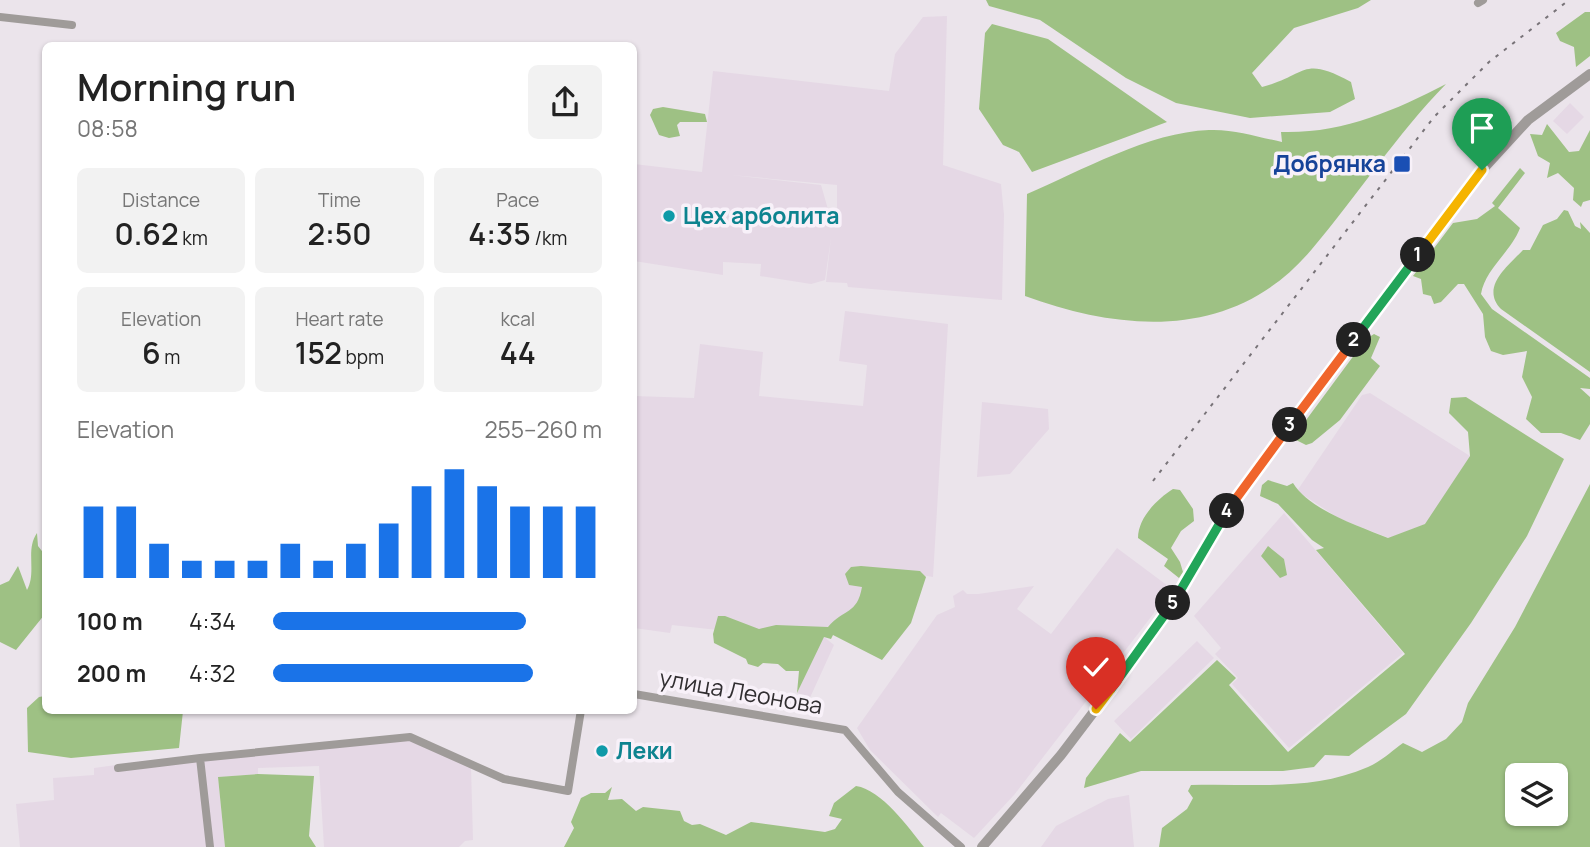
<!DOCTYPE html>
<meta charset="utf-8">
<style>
:root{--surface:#fff;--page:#f2f2f2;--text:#222;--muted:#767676;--accent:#1a73e8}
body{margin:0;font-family:Manrope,sans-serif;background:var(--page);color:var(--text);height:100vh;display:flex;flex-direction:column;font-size:26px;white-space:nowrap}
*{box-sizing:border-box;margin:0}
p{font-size:23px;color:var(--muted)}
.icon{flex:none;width:38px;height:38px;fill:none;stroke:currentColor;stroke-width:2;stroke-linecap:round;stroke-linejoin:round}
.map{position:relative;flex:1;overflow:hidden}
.panel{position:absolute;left:42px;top:42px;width:595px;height:672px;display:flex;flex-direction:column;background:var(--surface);border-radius:10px;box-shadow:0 2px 5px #0004}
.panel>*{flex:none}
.buttons{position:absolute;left:1505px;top:763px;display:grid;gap:14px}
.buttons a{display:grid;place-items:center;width:63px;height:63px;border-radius:10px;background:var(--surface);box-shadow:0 2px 5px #0004;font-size:35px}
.pin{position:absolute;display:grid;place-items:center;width:60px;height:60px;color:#fff;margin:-72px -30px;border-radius:50% 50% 50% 0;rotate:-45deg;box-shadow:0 0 7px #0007}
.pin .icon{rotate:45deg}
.km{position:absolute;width:35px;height:35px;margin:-18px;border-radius:50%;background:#222;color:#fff;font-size:19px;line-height:35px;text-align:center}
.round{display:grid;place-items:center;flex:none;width:74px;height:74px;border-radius:10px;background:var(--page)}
.summary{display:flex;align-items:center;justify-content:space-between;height:119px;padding:0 35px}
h1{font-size:38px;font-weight:600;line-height:52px}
.figures{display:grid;grid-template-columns:repeat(3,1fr);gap:10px;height:119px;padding:7px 35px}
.figures div{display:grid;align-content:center;border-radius:10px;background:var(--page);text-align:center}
.figures b{font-size:30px;font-weight:600}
.figures small{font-size:19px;font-weight:400}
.figures p{font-size:19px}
.chart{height:196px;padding:14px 35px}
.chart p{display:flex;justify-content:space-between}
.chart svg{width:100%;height:126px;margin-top:7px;stroke:var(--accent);stroke-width:6}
ul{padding:0 35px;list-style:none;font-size:23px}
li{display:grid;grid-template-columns:112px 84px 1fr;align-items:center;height:52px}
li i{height:18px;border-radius:9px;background:var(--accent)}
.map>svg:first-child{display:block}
.built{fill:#e5d8e5;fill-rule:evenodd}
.green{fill:#9ec184;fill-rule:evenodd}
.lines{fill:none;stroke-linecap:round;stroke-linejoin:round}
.minor{stroke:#9f9b99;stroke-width:8}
.tertiary{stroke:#9f9b99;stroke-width:10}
.rail{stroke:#787378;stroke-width:2;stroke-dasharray:3.5 7;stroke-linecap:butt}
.split-1-casing{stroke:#fff;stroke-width:14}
.split-2-casing{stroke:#fff;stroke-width:14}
.split-3-casing{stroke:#fff;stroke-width:14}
.split-4-casing{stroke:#fff;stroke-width:14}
.split-5-casing{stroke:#fff;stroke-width:14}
.split-6-casing{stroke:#fff;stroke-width:14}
.split-7-casing{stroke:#fff;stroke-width:14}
.split-1{stroke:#f5b400;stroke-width:9}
.split-2{stroke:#22a559;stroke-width:9}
.split-3{stroke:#f0652b;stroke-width:9}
.split-4{stroke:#f0652b;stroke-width:9}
.split-5{stroke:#22a559;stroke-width:9}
.split-6{stroke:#22a559;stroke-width:9}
.split-7{stroke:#f5b400;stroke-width:9}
.transit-dot{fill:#1a4fb4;stroke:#f8f1f9;stroke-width:2.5}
.culture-dot{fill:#0f9aa8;stroke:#f8f1f9;stroke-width:2.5}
.labels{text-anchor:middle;stroke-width:7;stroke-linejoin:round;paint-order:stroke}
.transit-label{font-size:23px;font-weight:bold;fill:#164399;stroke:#f8f1f9;text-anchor:end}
.culture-label{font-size:23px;font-weight:bold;fill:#0d838f;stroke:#f8f1f9;text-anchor:start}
.street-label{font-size:23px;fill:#312e31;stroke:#f8f1f9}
</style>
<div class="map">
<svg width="1590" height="847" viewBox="0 0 1590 847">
<rect width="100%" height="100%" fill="#ebe4eb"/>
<path class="built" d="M 947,16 L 943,165 L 1001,184 L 1004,215 L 1002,300 L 848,287 L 847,283 L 826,282 L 831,238 L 825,280 L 811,284 L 760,276 L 761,264 L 723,262 L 723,275 L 634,261 L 634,164 L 702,172 L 713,71 L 889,91 L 895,54 L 923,17 ZM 731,175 L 837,185 L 837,212 L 833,227 L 821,185 Z
M 1570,103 L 1584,117 L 1567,134 L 1553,121 Z
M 845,311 L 948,324 L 933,577 L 921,575 L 845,625 L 823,636 L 834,645 L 803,713 L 793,709 L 800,694 L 797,693 L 821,641 L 672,625 L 670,633 L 634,628 L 634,396 L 694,398 L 700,344 L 763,352 L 759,396 L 863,406 L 867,365 L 839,361 Z
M 1370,393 L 1470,456 L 1426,524 L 1389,538 L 1340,519 L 1297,491 L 1362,395 Z
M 982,402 L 1048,409 L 1049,429 L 1010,474 L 977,477 Z
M 1284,513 L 1403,653 L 1289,748 L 1232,684 L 1238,678 L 1215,654 L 1221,648 L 1194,616 Z
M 1117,548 L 1168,586 L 1160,592 L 1154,613 L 1014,795 L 974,838 L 941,813 L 938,817 L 870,750 L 857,728 L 937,615 L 955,607 L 953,596 L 963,590 L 967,594 L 978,594 L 1034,586 L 1017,609 L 1051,634 Z
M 1197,641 L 1214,658 L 1131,739 L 1114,721 Z
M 410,737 L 471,767 L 473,840 L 465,841 L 459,847 L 324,847 L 319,766 L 258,768 L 258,774 L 218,777 L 225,847 L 20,847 L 16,804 L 54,800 L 53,778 L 94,775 L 94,768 L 160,759 Z
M 1129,795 L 1134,847 L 1041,847 L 1056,826 L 1108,799 Z"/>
<path class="green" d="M 986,0 L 1371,0 L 1358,8 L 1294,28 L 1252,73 L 1262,87 C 1308,75 1301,55 1351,82 L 1355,99 L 1330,112 L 1250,118 L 1176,103 L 1126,78 L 1040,20 L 989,6 Z
M 1585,12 L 1590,12 L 1590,56 L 1576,67 L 1574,47 L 1560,41 L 1556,33 Z
M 992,24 L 1048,39 L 1167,122 L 1032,172 L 1019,152 L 1003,145 L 979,109 L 985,33 Z
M 1446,84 C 1396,135 1358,195 1312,249 C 1236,340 1126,333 1025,296 L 1027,194 C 1081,171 1149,132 1209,130 C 1235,129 1257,137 1282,142 L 1281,132 C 1341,134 1394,111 1446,84 Z
M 663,107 L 705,114 L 707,122 L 680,122 L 677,125 L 680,136 L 669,138 L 659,135 L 650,115 L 653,109 Z
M 1547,124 L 1569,152 L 1579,151 L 1590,130 L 1590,200 L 1583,202 L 1581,207 L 1573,200 L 1574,188 L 1558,173 L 1547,178 L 1550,163 L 1538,156 L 1530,134 L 1542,135 Z
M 1520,168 L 1525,173 L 1498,208 L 1520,228 C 1511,252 1485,269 1481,294 L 1492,309 L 1590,378 L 1590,389 L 1580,388 L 1590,397 L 1590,424 L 1580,440 L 1561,433 L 1541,433 L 1526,419 L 1532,397 L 1522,377 L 1527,351 L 1503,355 L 1491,351 L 1485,337 L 1483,314 L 1464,284 L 1458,284 L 1441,302 L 1434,304 L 1431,296 L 1423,294 L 1421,279 L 1413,276 L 1453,223 L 1477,219 L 1495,206 L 1492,203 Z
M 1564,210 L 1568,211 L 1575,226 L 1581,229 L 1580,222 L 1590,233 L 1590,372 L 1501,309 C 1480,287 1508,266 1523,250 L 1530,250 L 1543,225 L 1557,219 Z
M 1374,334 L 1380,337 L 1371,358 L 1380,366 L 1340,420 L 1312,443 L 1306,445 L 1296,440 L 1295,435 L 1366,339 Z
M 1466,397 L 1564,459 L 1527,536 L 1471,623 L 1406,714 L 1349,756 L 1325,755 L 1314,767 L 1283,771 L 1141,771 L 1084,788 L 1086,778 L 1120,733 L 1130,742 L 1217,660 L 1236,678 L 1229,685 L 1288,752 L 1405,654 L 1316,550 L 1324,548 L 1312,540 L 1278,504 L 1260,496 L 1262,485 L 1268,480 L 1287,486 L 1293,483 C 1309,510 1361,527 1388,538 L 1425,524 L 1470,456 L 1468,432 L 1449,413 L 1451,398 Z
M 1590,484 L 1590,847 L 1159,847 L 1162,828 L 1187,809 L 1193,798 L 1188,791 L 1191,785 C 1251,783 1311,792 1368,767 C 1380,762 1392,751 1403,743 L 1422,752 L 1446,739 L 1462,722 L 1468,703 L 1515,627 ZM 1517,775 L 1556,775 L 1556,814 L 1517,814 Z
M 1173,489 L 1180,490 L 1193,509 L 1194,521 L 1181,531 L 1171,548 L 1180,562 L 1183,572 L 1179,578 L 1164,566 L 1168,559 L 1138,538 C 1138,518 1157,499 1173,489 Z
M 37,533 L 38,546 L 45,555 L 45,614 L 16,650 L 0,642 L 0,585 L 9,581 L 18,566 L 27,590 C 37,572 25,550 37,533 Z
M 1268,546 L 1284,559 L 1287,575 L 1280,578 L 1261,556 Z
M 861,566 L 920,571 L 926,577 L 911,623 L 882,660 L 833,635 L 831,639 L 824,637 L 797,693 L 799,671 L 786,671 L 778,664 L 763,663 L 758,667 L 748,664 L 746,659 L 714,643 L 713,634 L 718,616 L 725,616 L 759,629 L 776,625 L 828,627 C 844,608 857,615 862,587 L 849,585 L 845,574 L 851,567 Z
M 45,696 L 46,710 L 183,711 L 179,748 L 71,758 L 28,752 L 27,708 L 39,697 Z
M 258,774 L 314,776 L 309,836 L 316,847 L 225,847 L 218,777 Z
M 856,786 C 882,790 908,827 924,847 L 564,847 L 574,828 L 571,822 L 581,798 L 591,793 L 605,793 L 612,787 L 608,800 L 622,799 L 636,811 L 643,807 L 680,811 L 684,821 L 692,825 L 700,824 L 726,835 L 751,822 L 825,832 L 835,829 L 842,819 L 829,816 L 834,803 Z"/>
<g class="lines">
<path class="minor" d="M 1478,3 L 1483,0
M 0,17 L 72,25
M 634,694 L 845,730 L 898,792 L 961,847
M 200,758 L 410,737 L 504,779 L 568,791 L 581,710
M 118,768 L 200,758 L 210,847"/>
<path class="tertiary" d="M 982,847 L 1061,755 L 1146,643 L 1183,587 L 1208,540 L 1264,459 L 1482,170 L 1528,120 L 1590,74"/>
<path class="rail" d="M 1153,481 L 1434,117 L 1489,62 L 1569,0"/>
</g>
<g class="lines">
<g class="split-1-casing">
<path id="split-1" d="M 1418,255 L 1482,170"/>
</g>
<g class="split-2-casing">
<path id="split-2" d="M 1354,340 L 1418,255"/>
</g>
<g class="split-3-casing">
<path id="split-3" d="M 1290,425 L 1354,340"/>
</g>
<g class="split-4-casing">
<path id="split-4" d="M 1227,511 L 1290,425"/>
</g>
<g class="split-5-casing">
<path id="split-5" d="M 1173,603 L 1227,511"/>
</g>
<g class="split-6-casing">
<path id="split-6" d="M 1111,689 L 1173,603"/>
</g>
<g class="split-7-casing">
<path id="split-7" d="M 1096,709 L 1111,689"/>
</g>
<use href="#split-1" class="split-1"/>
<use href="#split-2" class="split-2"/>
<use href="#split-3" class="split-3"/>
<use href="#split-4" class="split-4"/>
<use href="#split-5" class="split-5"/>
<use href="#split-6" class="split-6"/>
<use href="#split-7" class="split-7"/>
</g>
<rect class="transit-dot" x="1393" y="155" width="18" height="18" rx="3.5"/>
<g class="culture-dot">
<circle cx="669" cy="216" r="7"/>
<circle cx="602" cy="751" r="7"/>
</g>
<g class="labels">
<g class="transit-label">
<text x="1386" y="172">Добрянка</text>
</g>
<g class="culture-label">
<text x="683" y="224">Цех арболита</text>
<text x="616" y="759">Леки</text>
</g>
<g class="street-label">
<text transform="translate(741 692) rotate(10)" y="8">улица Леонова</text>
</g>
</g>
</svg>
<div class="buttons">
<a><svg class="icon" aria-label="layers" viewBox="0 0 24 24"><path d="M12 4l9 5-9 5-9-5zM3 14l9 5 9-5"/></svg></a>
</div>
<div class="pin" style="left:1482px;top:170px;background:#1e9e55"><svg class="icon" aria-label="arrive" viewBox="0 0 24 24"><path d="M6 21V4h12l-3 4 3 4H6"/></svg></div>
<div class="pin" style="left:1096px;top:709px;background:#d93025"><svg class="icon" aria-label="check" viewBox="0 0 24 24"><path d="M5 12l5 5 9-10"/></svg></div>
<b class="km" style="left:1418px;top:255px">1</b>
<b class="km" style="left:1354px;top:340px">2</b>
<b class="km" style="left:1290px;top:425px">3</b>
<b class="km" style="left:1227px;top:511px">4</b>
<b class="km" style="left:1173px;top:603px">5</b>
<section class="panel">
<div class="summary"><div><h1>Morning run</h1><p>08:58</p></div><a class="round"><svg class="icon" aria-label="share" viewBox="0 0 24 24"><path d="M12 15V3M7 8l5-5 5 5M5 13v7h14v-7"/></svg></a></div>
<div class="figures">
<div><p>Distance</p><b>0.62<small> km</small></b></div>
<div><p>Time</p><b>2:50</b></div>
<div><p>Pace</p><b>4:35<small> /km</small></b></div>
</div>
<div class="figures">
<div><p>Elevation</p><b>6<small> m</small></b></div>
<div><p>Heart rate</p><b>152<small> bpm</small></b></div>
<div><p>kcal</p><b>44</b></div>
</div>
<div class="chart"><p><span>Elevation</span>255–260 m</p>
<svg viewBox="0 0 160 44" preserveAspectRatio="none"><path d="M5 44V19M15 44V19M25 44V32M35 44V38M45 44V38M55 44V38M65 44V32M75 44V38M85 44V32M95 44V25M105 44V12M115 44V6M125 44V12M135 44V19M145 44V19M155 44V19"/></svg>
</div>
<ul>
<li><b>100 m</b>4:34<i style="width:77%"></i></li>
<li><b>200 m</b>4:32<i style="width:79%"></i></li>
</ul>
</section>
</div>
